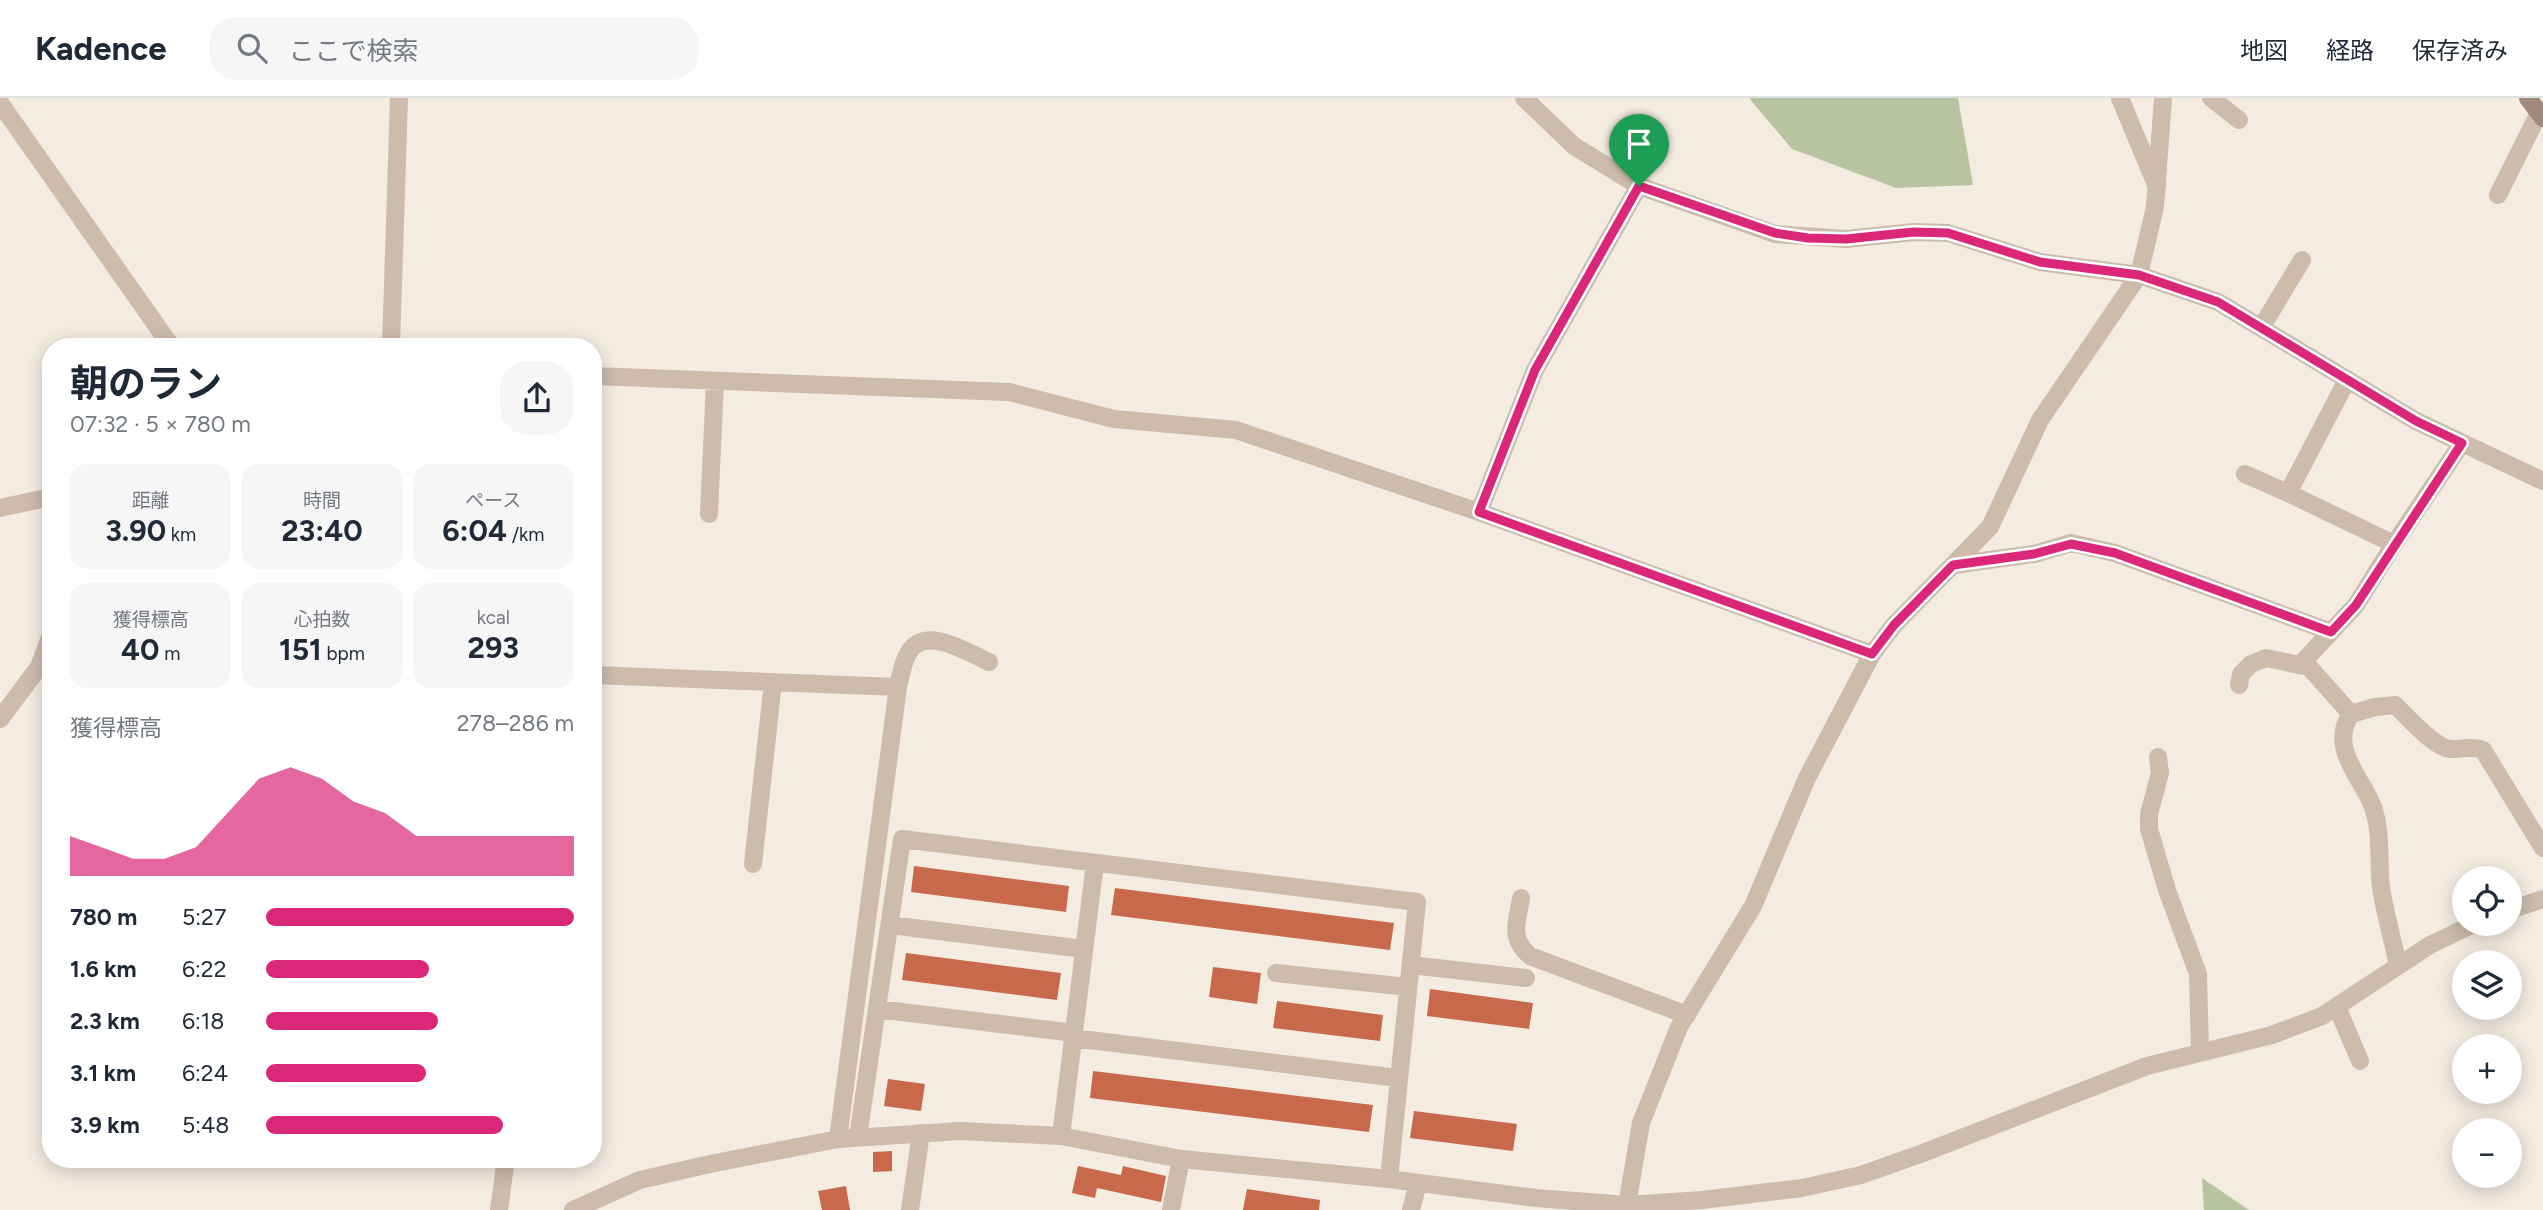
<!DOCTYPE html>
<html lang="ja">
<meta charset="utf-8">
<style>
:root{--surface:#fff;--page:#f6f6f7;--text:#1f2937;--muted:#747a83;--line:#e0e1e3;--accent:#db2777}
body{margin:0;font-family:Figtree,"Noto Sans JP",sans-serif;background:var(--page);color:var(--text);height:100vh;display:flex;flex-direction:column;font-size:26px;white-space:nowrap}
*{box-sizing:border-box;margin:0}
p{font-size:23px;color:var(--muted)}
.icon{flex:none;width:38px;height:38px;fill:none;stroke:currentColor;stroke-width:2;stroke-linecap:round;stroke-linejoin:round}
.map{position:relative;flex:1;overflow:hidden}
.sheet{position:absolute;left:42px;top:240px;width:560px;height:830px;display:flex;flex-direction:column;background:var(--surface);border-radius:28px;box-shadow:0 4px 18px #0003}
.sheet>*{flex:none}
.fabs{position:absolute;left:2452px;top:768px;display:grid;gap:14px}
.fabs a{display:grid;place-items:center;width:70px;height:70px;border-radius:50%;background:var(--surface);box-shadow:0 4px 18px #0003;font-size:35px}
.pin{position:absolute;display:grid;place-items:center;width:60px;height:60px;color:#fff;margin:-72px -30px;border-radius:50% 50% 50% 0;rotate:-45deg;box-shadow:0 0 7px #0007}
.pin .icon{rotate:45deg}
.round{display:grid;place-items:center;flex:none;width:74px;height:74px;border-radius:28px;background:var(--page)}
.headline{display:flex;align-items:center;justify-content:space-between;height:119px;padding:0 28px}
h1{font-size:38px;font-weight:700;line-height:52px}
.stats{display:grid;grid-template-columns:repeat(3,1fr);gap:10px;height:119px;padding:7px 28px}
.stats div{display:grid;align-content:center;border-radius:18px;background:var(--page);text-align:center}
.stats b{font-size:30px;font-weight:700}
.stats small{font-size:19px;font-weight:400}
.stats p{font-size:19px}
.chart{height:196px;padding:14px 28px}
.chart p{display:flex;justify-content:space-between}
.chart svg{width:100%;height:126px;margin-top:7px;fill:var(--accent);opacity:.7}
ul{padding:0 28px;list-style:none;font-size:23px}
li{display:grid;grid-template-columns:112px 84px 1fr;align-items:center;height:52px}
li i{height:18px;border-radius:9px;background:var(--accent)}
header{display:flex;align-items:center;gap:42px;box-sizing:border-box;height:98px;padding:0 35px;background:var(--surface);border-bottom:2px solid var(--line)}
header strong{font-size:33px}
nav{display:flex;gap:38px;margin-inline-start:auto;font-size:24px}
.search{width:490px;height:63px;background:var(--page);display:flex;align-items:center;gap:18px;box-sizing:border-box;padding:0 24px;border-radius:28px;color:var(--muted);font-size:26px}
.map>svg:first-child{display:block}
.green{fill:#b8c4a0}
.building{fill:#c8694b}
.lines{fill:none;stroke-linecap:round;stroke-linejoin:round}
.minor{stroke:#cdbbac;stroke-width:18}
.tertiary{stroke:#cdbbac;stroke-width:18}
.secondary{stroke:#a18a7d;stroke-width:18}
.route-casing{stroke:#fff;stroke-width:14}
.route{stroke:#db2777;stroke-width:9}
</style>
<header>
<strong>Kadence</strong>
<div class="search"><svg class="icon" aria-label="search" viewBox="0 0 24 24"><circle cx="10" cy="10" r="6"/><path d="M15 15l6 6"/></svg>ここで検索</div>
<nav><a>地図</a><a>経路</a><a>保存済み</a></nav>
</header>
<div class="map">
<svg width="2543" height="1112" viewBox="0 0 2543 1112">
<rect width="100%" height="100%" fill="#f4ebe1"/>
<path class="green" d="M 1749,0 L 1958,0 L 1973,87 L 1896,90 L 1792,51 Z
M 2202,1080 L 2249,1112 L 2204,1112 Z"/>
<path class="building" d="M 914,768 L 1069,788 L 1066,814 L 911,794 Z
M 1115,790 L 1394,825 L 1390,852 L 1111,817 Z
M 906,855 L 1061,875 L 1057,902 L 902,882 Z
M 1213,869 L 1261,875 L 1257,906 L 1209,899 Z
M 1430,891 L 1533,905 L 1529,931 L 1427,918 Z
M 1277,903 L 1383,917 L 1380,943 L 1273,930 Z
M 1093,973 L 1373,1007 L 1369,1034 L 1090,1000 Z
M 888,981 L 925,986 L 921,1013 L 884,1008 Z
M 1414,1013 L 1517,1026 L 1513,1053 L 1410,1040 Z
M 892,1053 L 892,1073 L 873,1074 L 873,1054 Z
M 1078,1068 L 1121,1077 L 1123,1068 L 1166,1078 L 1161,1104 L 1097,1090 L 1095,1100 L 1072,1095 Z
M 846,1088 L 850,1112 L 822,1112 L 818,1093 Z
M 1247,1091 L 1320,1102 L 1319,1112 L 1243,1112 Z"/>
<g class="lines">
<path class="minor" d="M 2120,0 L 2157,89
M 2211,0 L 2239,22
M 0,5 L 171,248
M 2498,97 L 2539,15
M 2139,177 L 2218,204 L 2416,323 L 2543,383
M 2261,230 L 2302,162
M 391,248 L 399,0
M 593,278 L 1009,294 L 1114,321 L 1236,332 L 1479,414 L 1872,556
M 2347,282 L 2288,395 L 2394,446 L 2462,345
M 2245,376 L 2288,395
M 0,410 L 51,399
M 1479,414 L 1535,272 L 1639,88
M 709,416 L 715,283
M 1953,467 L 2034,456 L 2071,445 L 2115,455 L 2331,534
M 2300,567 L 2356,507 L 2394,446
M 593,577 L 898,589 L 838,1041
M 2239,587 L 2241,576 L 2251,566 L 2266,560 L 2309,569 L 2351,616 C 2328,649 2362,680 2373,709 C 2382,735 2378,763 2381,789 C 2385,816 2393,842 2398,868
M 898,589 C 901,577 903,561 911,551 C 929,529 969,555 989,564
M 2351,616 L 2375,609 L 2395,607 C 2408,619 2434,650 2451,651 C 2463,651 2471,648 2483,652 L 2543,750
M 0,621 L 39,569 L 51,536
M 2158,659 L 2160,675 L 2149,716 L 2149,731 L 2167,792 L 2198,876 L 2200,954
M 753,766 L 773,584
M 1521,800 C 1517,825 1509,840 1530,858 L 1687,917
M 890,827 L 1084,851
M 1411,867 L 1526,880
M 1276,875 L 1408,889
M 2337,909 L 2360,963
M 877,911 L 1074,935
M 1073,940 L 1398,980
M 1061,1038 L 1095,765
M 858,1039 L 902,741 L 1417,804 L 1389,1081
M 499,1112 L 506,1060
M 910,1112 L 921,1035
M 1171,1112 L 1181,1061
M 1411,1112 L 1418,1085"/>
<path class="tertiary" d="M 1524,0 L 1574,48 L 1639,88 L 1775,136 L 1846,141 L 1914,134 L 1948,135 L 2040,164 L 2139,177
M 2510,812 L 2543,801
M 1627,1107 L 1641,1025 L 1679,929 L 1753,808 L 1807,680 L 1872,556 L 1894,527 L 1990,429 L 2040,322 L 2139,177 L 2155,109 L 2163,0
M 573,1112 L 640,1082 L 710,1066 L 838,1041 L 960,1033 L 1061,1038 L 1181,1061 L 1389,1081 L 1536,1100 L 1627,1107 L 1702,1102 L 1802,1090 L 1861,1077 L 1923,1055 L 2147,968 L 2272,937 L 2322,918 L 2430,847 L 2474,826"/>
<path class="secondary" d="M 2528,0 L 2543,20"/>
</g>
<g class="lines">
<g class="route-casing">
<path id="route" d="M 1639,88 L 1775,135 L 1808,140 L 1846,141 L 1914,134 L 1948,135 L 2040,164 L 2139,177 L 2218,204 L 2416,323 L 2462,345 L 2356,507 L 2331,534 L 2115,455 L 2071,446 L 2034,456 L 1953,467 L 1894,527 L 1872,556 L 1479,414 L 1535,272 Z"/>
</g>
<use href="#route" class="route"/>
</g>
</svg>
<div class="fabs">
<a><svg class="icon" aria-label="locate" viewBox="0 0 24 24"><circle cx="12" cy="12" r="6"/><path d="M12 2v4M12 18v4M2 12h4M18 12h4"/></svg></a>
<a><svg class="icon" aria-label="layers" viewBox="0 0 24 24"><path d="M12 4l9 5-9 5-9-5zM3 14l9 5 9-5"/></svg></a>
<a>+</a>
<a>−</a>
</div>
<div class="pin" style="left:1639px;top:88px;background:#1e9e55"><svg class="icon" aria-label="arrive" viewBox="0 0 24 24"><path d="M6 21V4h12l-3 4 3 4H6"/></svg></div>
<section class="sheet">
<div class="headline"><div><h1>朝のラン</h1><p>07:32 · 5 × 780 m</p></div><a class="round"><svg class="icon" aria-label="share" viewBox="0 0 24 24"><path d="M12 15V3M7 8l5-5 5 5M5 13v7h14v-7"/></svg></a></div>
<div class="stats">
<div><p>距離</p><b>3.90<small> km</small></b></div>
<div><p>時間</p><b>23:40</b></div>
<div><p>ペース</p><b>6:04<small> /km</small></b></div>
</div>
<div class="stats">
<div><p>獲得標高</p><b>40<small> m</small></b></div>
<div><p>心拍数</p><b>151<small> bpm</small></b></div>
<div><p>kcal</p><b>293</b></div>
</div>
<div class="chart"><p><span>獲得標高</span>278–286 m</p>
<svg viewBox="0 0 160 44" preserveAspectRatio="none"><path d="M0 44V30L10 34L20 38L30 38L40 34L50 22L60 10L70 6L80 10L90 18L100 22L110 30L120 30L130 30L140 30L150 30L160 30V44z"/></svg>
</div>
<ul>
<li><b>780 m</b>5:27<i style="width:100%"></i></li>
<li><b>1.6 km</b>6:22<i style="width:53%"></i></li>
<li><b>2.3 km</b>6:18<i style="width:56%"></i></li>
<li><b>3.1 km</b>6:24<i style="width:52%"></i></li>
<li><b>3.9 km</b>5:48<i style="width:77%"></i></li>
</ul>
</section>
</div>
